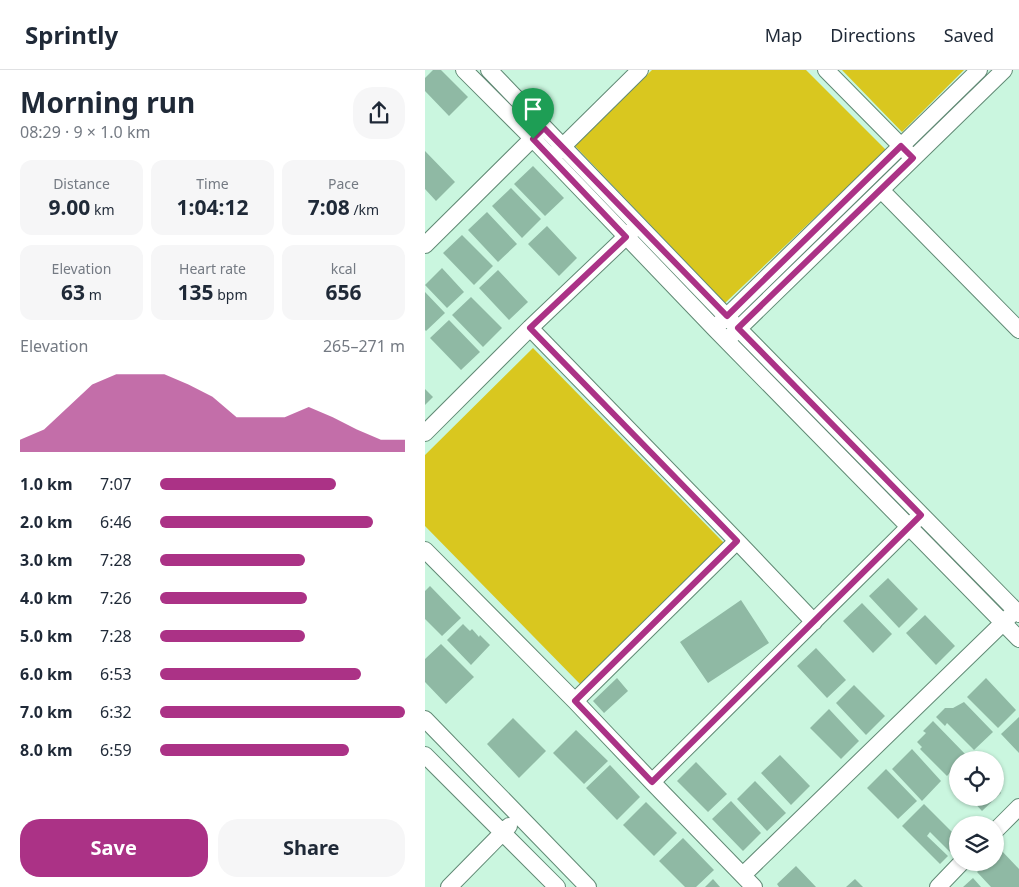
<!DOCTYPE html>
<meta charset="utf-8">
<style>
:root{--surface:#fff;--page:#f6f6f7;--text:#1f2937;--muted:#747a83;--line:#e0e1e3;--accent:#ab3286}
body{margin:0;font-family:"Noto Sans",sans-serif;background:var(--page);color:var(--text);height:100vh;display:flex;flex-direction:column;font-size:19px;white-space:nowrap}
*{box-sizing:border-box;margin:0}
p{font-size:16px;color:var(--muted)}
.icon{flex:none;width:28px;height:28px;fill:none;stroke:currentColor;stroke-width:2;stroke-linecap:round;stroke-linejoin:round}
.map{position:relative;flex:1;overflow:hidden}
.side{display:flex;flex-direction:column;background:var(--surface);width:425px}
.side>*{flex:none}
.buttons{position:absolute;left:524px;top:681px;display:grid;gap:10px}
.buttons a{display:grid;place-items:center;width:55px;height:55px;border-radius:50%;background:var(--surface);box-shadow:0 1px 4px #0004;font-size:25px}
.pin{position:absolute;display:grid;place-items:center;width:42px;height:42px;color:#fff;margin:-51px -21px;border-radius:50% 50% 50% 0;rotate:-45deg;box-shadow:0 0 5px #0007}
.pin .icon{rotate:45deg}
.round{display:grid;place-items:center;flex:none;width:52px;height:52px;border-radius:20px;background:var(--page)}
.overview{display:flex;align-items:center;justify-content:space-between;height:85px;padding:0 20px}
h1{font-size:28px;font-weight:700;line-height:38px}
.stats{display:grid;grid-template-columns:repeat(3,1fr);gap:8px;height:85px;padding:5px 20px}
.stats div{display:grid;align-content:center;border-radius:12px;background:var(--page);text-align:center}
.stats b{font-size:21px;font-weight:700}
.stats small{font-size:14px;font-weight:400}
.stats p{font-size:14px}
.chart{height:140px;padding:10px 20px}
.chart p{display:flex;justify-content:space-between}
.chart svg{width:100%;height:90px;margin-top:5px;fill:var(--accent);opacity:.7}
.button{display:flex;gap:10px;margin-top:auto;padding:10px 20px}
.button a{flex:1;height:58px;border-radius:20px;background:var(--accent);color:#fff;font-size:20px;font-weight:700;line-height:58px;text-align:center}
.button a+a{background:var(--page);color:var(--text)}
ul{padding:0 20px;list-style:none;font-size:16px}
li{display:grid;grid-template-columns:80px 60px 1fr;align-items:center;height:38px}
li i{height:12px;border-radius:6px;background:var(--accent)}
header{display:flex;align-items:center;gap:30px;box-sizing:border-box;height:70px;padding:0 25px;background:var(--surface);border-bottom:1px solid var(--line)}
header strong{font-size:24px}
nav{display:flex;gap:28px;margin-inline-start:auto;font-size:18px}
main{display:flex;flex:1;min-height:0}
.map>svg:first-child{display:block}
.green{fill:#d9c71f}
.building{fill:#8fb9a4}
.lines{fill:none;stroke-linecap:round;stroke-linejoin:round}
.minor-casing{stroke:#608974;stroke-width:18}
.minor{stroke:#fff;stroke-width:16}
.route-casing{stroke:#fff;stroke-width:10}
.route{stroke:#ab3286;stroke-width:6}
</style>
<header>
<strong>Sprintly</strong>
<nav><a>Map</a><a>Directions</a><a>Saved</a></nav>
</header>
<main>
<section class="side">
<div class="overview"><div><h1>Morning run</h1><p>08:29 · 9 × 1.0 km</p></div><a class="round"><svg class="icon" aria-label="share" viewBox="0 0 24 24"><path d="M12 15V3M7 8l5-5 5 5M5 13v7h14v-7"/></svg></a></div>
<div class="stats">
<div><p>Distance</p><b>9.00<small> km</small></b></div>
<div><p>Time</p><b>1:04:12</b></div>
<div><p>Pace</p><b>7:08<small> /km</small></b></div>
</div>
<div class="stats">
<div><p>Elevation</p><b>63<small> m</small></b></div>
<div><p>Heart rate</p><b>135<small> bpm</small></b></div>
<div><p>kcal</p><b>656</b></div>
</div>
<div class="chart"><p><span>Elevation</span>265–271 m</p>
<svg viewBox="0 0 160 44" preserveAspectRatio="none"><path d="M0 44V38L10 33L20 22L30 11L40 6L50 6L60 6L70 11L80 17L90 27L100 27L110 27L120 22L130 27L140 33L150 38L160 38V44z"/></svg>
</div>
<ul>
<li><b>1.0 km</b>7:07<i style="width:72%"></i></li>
<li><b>2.0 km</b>6:46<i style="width:87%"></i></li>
<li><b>3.0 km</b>7:28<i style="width:59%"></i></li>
<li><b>4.0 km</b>7:26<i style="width:60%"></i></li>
<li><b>5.0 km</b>7:28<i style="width:59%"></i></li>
<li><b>6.0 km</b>6:53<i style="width:82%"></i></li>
<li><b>7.0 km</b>6:32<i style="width:100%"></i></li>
<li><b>8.0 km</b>6:59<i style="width:77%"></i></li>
</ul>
<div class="button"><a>Save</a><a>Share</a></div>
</section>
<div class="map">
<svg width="594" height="817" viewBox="0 0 594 817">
<rect width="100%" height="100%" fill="#caf6df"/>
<path class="green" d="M 227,0 L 381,0 L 461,80 L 300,233 L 150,76 Z
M 417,0 L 539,0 L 477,62 Z
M 108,278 L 299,473 L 155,614 L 0,456 L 0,385 Z"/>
<path class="building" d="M 8,0 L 16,0 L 43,27 L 24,46 L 0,21 L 0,8 Z
M 0,81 L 30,112 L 11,131 L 0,119 Z
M 108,96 L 139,128 L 120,146 L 89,114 Z
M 86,118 L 116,149 L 97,168 L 67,136 Z
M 62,142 L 92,174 L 73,192 L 43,160 Z
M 122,156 L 152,188 L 134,206 L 103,174 Z
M 37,165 L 68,196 L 49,215 L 18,183 Z
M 17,198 L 39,222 L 22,238 L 0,215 Z
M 73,200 L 103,232 L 84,250 L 54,218 Z
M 0,222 L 20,243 L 1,261 L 0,260 Z
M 46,227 L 77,258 L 58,277 L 27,245 Z
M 24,250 L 55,282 L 36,300 L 5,268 Z
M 0,319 L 8,327 L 0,335 Z
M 463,508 L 493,539 L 474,558 L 444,526 Z
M 5,516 L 36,548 L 17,566 L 0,549 L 0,521 Z
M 316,530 L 344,573 L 283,613 L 255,572 Z
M 437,533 L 467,564 L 448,583 L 418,551 Z
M 500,545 L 530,576 L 511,595 L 481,563 Z
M 38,554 L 45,561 L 47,559 L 54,567 L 55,565 L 65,575 L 46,595 L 22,570 Z
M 16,574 L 49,607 L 21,634 L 0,612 L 0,589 Z
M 391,578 L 421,610 L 402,628 L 372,596 Z
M 192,608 L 203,621 L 179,643 L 168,631 Z
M 561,608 L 591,640 L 573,658 L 542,627 Z
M 429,615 L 460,646 L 441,665 L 411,633 Z
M 539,632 L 568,662 L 549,680 L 522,653 L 520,656 L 511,647 L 520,638 L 528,638 Z
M 404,639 L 434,671 L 416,689 L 385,658 Z
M 594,647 L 594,683 L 576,664 Z
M 88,648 L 121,681 L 94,708 L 62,674 Z
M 508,651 L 542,686 L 538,690 L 532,690 L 532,695 L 522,706 L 495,679 L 497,677 L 492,672 L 501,663 L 498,661 Z
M 151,660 L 183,691 L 159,714 L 128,683 Z
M 487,679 L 516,711 L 497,731 L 467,699 Z
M 355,685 L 385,716 L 366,735 L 336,703 Z
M 271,692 L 302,724 L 283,742 L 252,711 Z
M 185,695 L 215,727 L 192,750 L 161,718 Z
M 461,699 L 492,731 L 473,749 L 442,718 Z
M 330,711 L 361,743 L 342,761 L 312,729 Z
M 570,716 L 576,723 L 557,741 L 545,728 L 570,728 Z
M 306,731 L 336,763 L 318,781 L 287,749 Z
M 221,732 L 252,763 L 229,786 L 198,755 Z
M 499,734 L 532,767 L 532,777 L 526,783 L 505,762 L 502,766 L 523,786 L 515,794 L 477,756 Z
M 258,768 L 289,800 L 271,817 L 260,817 L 234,791 Z
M 575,779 L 594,799 L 594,817 L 566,817 L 552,802 L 562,792 L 570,792 L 570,784 Z
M 371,796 L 391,817 L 354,817 L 352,814 Z
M 548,808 L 556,817 L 538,817 Z
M 288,809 L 295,817 L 280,817 Z
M 430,809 L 438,817 L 421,817 Z"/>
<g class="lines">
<g class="minor-casing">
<path id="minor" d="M 39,0 L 108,69 L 290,259 L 594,569
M 64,0 L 301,246 L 594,544
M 401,0 L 483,83
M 131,83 L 215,0
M 456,120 L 594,260
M 0,175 L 114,62
M 295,253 L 554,0
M 105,258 L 208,160
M 307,265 L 579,0
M 0,363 L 105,258 L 312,471 L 389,552
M 0,480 L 150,631 L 227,712 L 329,817
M 150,631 L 312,471
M 0,649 L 163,817
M 0,685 L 132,817
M 227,712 L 491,450
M 570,761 L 594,737
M 318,805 L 585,546
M 24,817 L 84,756
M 513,817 L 537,792"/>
</g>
<use href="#minor" class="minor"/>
</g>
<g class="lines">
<g class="route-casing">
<path id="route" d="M 119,58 L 302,246 L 476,76 L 488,88 L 313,258 L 496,445 L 227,712 L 150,631 L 312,471 L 105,258 L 201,167 L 108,69 Z"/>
</g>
<use href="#route" class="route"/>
</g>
</svg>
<div class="buttons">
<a><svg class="icon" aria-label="locate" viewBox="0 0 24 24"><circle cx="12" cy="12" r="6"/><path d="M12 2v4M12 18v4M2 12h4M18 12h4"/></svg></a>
<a><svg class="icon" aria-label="layers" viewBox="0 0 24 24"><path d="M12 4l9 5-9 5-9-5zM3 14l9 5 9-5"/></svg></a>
</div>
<div class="pin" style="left:108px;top:69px;background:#1e9e55"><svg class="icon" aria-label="arrive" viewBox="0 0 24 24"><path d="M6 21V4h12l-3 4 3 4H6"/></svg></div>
</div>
</main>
